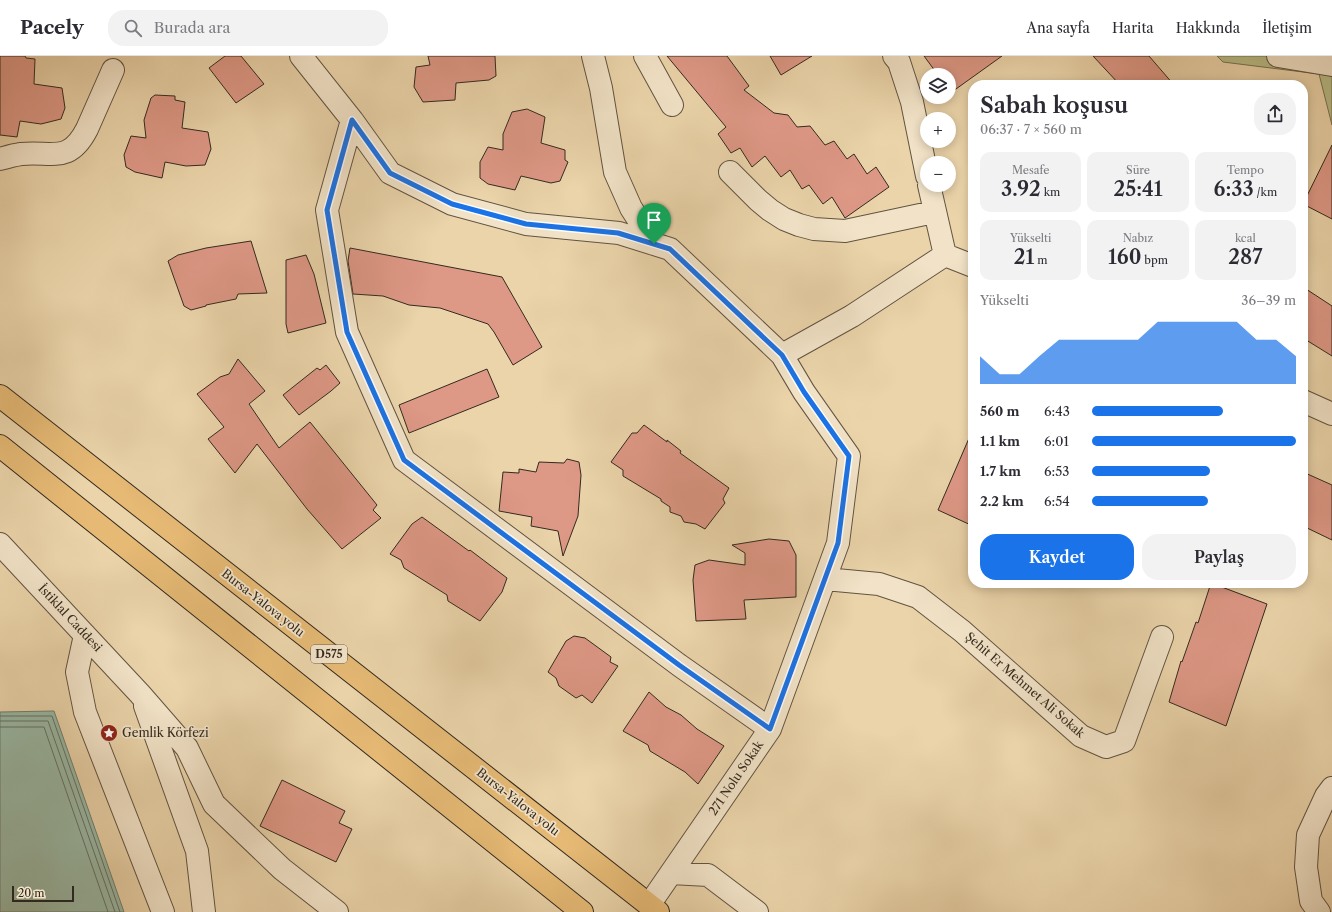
<!DOCTYPE html>
<html lang="tr">
<meta charset="utf-8">
<style>
:root{--surface:#fff;--page:#f2f2f3;--text:#2b2b33;--muted:#7c7c81;--line:#e1e1e2;--accent:#1a73e8}
body{margin:0;font-family:"Libre Caslon Text",serif;background:var(--page);color:var(--text);height:100vh;display:flex;flex-direction:column;font-size:15px;white-space:nowrap}
*{box-sizing:border-box;margin:0}
p{font-size:13px;color:var(--muted)}
.icon{flex:none;width:22px;height:22px;fill:none;stroke:currentColor;stroke-width:2;stroke-linecap:round;stroke-linejoin:round}
.map{position:relative;flex:1;overflow:hidden}
.side{position:absolute;left:968px;top:24px;width:340px;height:508px;display:flex;flex-direction:column;background:var(--surface);border-radius:16px;box-shadow:0 2px 10px #0003}
.side>*{flex:none}
.buttons{position:absolute;left:920px;top:12px;display:grid;gap:8px}
.buttons a{display:grid;place-items:center;width:36px;height:36px;border-radius:50%;background:var(--surface);box-shadow:0 2px 10px #0003;font-size:20px}
.scale{position:absolute;left:12px;bottom:10px;width:62px;box-sizing:border-box;padding-left:4px;border:2px solid #332a1f;border-top:0;font-size:11px;line-height:14px;white-space:nowrap;color:#332a1f;-webkit-text-stroke:3px #f2e3c8;paint-order:stroke}
.pin{position:absolute;display:grid;place-items:center;width:34px;height:34px;color:#fff;margin:-41px -17px;border-radius:50% 50% 50% 0;rotate:-45deg;box-shadow:0 0 4px #0007}
.pin .icon{rotate:45deg}
.round{display:grid;place-items:center;flex:none;width:42px;height:42px;border-radius:16px;background:var(--page)}
.summary{display:flex;align-items:center;justify-content:space-between;height:68px;padding:0 12px}
h1{font-size:22px;font-weight:600;line-height:30px}
.stats{display:grid;grid-template-columns:repeat(3,1fr);gap:6px;height:68px;padding:4px 12px}
.stats div{display:grid;align-content:center;border-radius:10px;background:var(--page);text-align:center}
.stats b{font-size:20px;font-weight:600}
.stats small{font-size:11px;font-weight:400}
.stats p{font-size:11px}
.chart{height:112px;padding:8px 12px}
.chart p{display:flex;justify-content:space-between}
.chart svg{width:100%;height:72px;margin-top:4px;fill:var(--accent);opacity:.7}
.button{display:flex;gap:8px;margin-top:auto;padding:8px 12px}
.button a{flex:1;height:46px;border-radius:16px;background:var(--accent);color:#fff;font-size:16px;font-weight:600;line-height:46px;text-align:center}
.button a+a{background:var(--page);color:var(--text)}
ul{padding:0 12px;list-style:none;font-size:13px}
li{display:grid;grid-template-columns:64px 48px 1fr;align-items:center;height:30px}
li i{height:10px;border-radius:5px;background:var(--accent)}
header{display:flex;align-items:center;gap:24px;box-sizing:border-box;height:56px;padding:0 20px;background:var(--surface);border-bottom:1px solid var(--line)}
header strong{font-size:19px}
nav{display:flex;gap:22px;margin-inline-start:auto;font-size:14px}
.search{width:280px;height:36px;background:var(--page);display:flex;align-items:center;gap:10px;box-sizing:border-box;padding:0 14px;border-radius:16px;color:var(--muted);font-size:15px}
.map>svg:first-child{display:block}
.green{fill:#b8bc87;stroke:#767353}
.water{fill:#99b8a5;stroke:#707f6f}
.lines{fill:none;stroke-linecap:round;stroke-linejoin:round}
.shore{stroke:#667162;stroke-width:1}
.building{fill:#de9886;stroke:#332a1f}
.minor-casing{stroke:#615442;stroke-width:24}
.highway-casing{stroke:#332a1f;stroke-width:24}
.minor{stroke:#f2e3c8;stroke-width:22}
.highway{stroke:#e6ba75;stroke-width:22}
.route-casing{stroke:#fff;stroke-width:8}
.route{stroke:#1a73e8;stroke-width:5}
.labels{text-anchor:middle;stroke-width:3.5;stroke-linejoin:round;paint-order:stroke}
.shield{fill:#f2e3c8;stroke:#6c6252;stroke-width:1}
.shield-label{font-size:11px;font-weight:bold;fill:#332a1f}
.street-label{font-size:12px;fill:#332a1f;stroke:#f2e3c8}
.poi-label{font-size:12px;fill:#332a1f;stroke:#f2e3c8;text-anchor:start}
</style>
<header>
<strong>Pacely</strong>
<div class="search"><svg class="icon" aria-label="search" viewBox="0 0 24 24"><circle cx="10" cy="10" r="6"/><path d="M15 15l6 6"/></svg>Burada ara</div>
<nav><a>Ana sayfa</a><a>Harita</a><a>Hakkında</a><a>İletişim</a></nav>
</header>
<div class="map">
<svg width="1332" height="856" viewBox="0 0 1332 856">
<rect width="100%" height="100%" fill="#ebd4aa"/>
<filter id="stains"><feTurbulence type="fractalNoise" baseFrequency=".005" numOctaves="4"/><feColorMatrix values="0 0 0 0 .2 0 0 0 0 .09 0 0 0 0 .02 0 0 0 .5 -.17"/></filter>
<radialGradient id="worn" r=".72"><stop offset=".6" stop-color="#630" stop-opacity="0"/><stop offset="1" stop-color="#630" stop-opacity=".3"/></radialGradient>
<path class="green" d="M 1217,0 L 1332,0 L 1332,69 L 1319,18 L 1223,6 Z"/>
<path class="water" d="M 54,655 L 124,856 L 0,856 L 0,656 Z"/>
<g class="lines">
<path class="shore" d="M 0,660 L 52,660 L 120,856
M 0,665 L 48,665 L 115,856
M 0,671 L 44,671 L 108,856"/>
</g>
<path class="building" d="M 0,0 L 25,0 L 26,2 L 35,3 L 34,28 L 62,32 L 65,52 L 61,63 L 41,68 L 20,65 L 17,81 L 0,79 Z
M 225,0 L 241,0 L 264,28 L 236,47 L 209,12 Z
M 428,0 L 495,0 L 496,20 L 489,24 L 456,27 L 455,44 L 423,46 L 414,31 L 416,11 L 430,9 Z
M 667,0 L 727,0 L 749,30 L 744,34 L 774,57 L 788,59 L 797,71 L 810,70 L 825,89 L 834,85 L 847,103 L 854,98 L 867,118 L 876,111 L 889,131 L 845,162 L 832,141 L 823,148 L 809,129 L 802,133 L 790,114 L 781,121 L 765,100 L 752,111 L 740,92 L 731,97 L 718,78 L 726,71 Z
M 770,0 L 812,0 L 781,19 Z
M 924,0 L 1002,0 L 949,38 L 949,19 L 938,19 Z
M 1093,0 L 1149,0 L 1174,29 L 1120,29 Z
M 155,39 L 175,40 L 175,44 L 185,46 L 182,72 L 208,76 L 211,93 L 205,109 L 186,110 L 165,106 L 162,122 L 135,116 L 126,111 L 124,99 L 131,80 L 146,82 L 144,64 L 151,42 Z
M 527,53 L 545,61 L 541,87 L 565,94 L 565,104 L 568,106 L 560,125 L 551,127 L 521,120 L 515,134 L 488,128 L 480,122 L 480,106 L 488,91 L 503,94 L 503,78 L 512,56 Z
M 1332,89 L 1332,163 L 1303,148 Z
M 251,185 L 267,237 L 238,238 L 236,243 L 206,249 L 206,250 L 191,254 L 184,250 L 168,205 L 178,199 L 206,192 Z
M 350,192 L 502,221 L 542,291 L 513,309 L 494,276 L 488,268 L 440,252 L 409,249 L 383,240 L 353,238 L 348,205 Z
M 306,199 L 314,218 L 326,267 L 288,277 L 286,268 L 286,204 Z
M 1303,231 L 1332,250 L 1332,300 L 1303,282 Z
M 238,303 L 265,335 L 249,348 L 279,392 L 310,366 L 377,449 L 373,454 L 381,462 L 342,493 L 307,453 L 257,388 L 235,417 L 208,383 L 224,371 L 197,338 L 220,321 L 229,318 Z
M 326,309 L 340,327 L 331,335 L 299,359 L 283,339 L 317,312 L 320,314 Z
M 487,313 L 499,341 L 409,377 L 399,349 Z
M 644,369 L 667,386 L 667,384 L 681,395 L 680,397 L 729,432 L 723,443 L 725,447 L 705,473 L 696,468 L 684,466 L 681,460 L 670,456 L 670,451 L 661,445 L 661,443 L 623,420 L 623,414 L 611,406 L 632,377 L 637,377 Z
M 973,373 L 973,470 L 938,454 Z
M 567,403 L 579,406 L 581,419 L 578,460 L 563,500 L 558,475 L 531,470 L 532,461 L 499,455 L 503,416 L 519,417 L 519,413 L 536,416 L 539,406 L 564,407 Z
M 1303,416 L 1332,429 L 1332,484 L 1303,470 Z
M 422,461 L 469,495 L 470,494 L 507,522 L 502,536 L 480,565 L 448,545 L 447,539 L 404,512 L 401,504 L 390,498 L 412,468 Z
M 769,483 L 789,485 L 796,499 L 796,541 L 744,544 L 746,563 L 696,565 L 693,524 L 695,509 L 709,504 L 745,509 L 745,497 L 732,489 Z
M 1211,527 L 1267,548 L 1226,670 L 1169,646 L 1181,605 L 1182,606 L 1196,566 L 1198,567 Z
M 574,580 L 585,582 L 611,601 L 610,606 L 618,610 L 592,647 L 582,639 L 576,642 L 559,630 L 556,622 L 548,616 L 566,585 Z
M 649,636 L 666,651 L 681,659 L 697,673 L 724,690 L 698,728 L 685,716 L 650,695 L 648,689 L 623,675 Z
M 282,724 L 345,755 L 339,767 L 352,773 L 336,806 L 260,770 Z"/>
<g class="lines">
<g class="minor-casing">
<path id="minor" d="M 301,0 L 352,64 L 390,117 L 452,148 L 526,168 L 619,177 L 670,193 L 782,299 L 852,260 L 945,199
M 593,0 L 601,32 L 615,116 L 631,152 L 654,188
M 645,0 L 672,49
M 894,0 L 899,6 L 912,46 L 927,120
M 1278,0 L 1332,9
M 352,64 L 327,154 L 347,276 L 404,404 L 679,609 L 770,673
M 0,103 C 7,101 14,99 21,98 C 53,95 69,108 87,73 L 113,14
M 730,116 L 758,144 L 770,154 L 784,163 L 799,169 L 814,173 L 845,175 L 934,156
M 929,129 L 945,199
M 945,199 L 973,210
M 1303,345 L 1332,358
M 0,488 L 140,638 L 187,692 L 214,748 L 282,813 L 337,856
M 825,523 L 879,528 L 918,541 L 962,575 L 1081,680 L 1106,691 L 1124,685 L 1162,581
M 85,579 L 77,616 L 85,656 L 163,856
M 145,650 L 197,795 L 204,856
M 671,817 L 708,819 L 757,856
M 649,849 L 770,673 L 838,487 L 849,400 L 804,336 L 782,299
M 1319,856 L 1311,845 L 1306,811 L 1308,779 L 1326,740 L 1332,732"/>
</g>
<g class="highway-casing">
<path id="highway" d="M 0,340 L 658,856
M 0,390 L 582,856"/>
</g>
<use href="#minor" class="minor"/>
<use href="#highway" class="highway"/>
</g>
<g class="lines">
<g class="route-casing">
<path id="route" d="M 352,64 L 390,117 L 452,148 L 526,168 L 618,177 L 670,193 L 782,299 L 804,336 L 849,400 L 838,487 L 770,673 L 679,609 L 404,404 L 347,276 L 327,154 Z"/>
</g>
<use href="#route" class="route"/>
</g>
<defs>
<g id="sight-disc" transform="scale(0.9)"><circle r="9.5" fill="#8f2418" stroke="#f2e3c8"/><path d="M0-6L1.8-2.2L6-1.7L2.9 1.2L3.7 5.4L0 3.3L-3.7 5.4L-2.9 1.2L-6-1.7L-1.8-2.2Z" fill="#fff"/></g>
</defs>
<g fill-rule="evenodd">
<use href="#sight-disc" x="109" y="677"/>
</g>
<g class="labels">
<rect class="shield" x="311" y="589" width="36" height="18" rx="3"/>
<g class="shield-label">
<text x="329" y="602">D575</text>
</g>
<g class="street-label">
<text transform="translate(263 547) rotate(38)" y="4">Bursa-Yalova yolu</text>
<text transform="translate(70 562) rotate(47)" y="4">İstiklal Caddesi</text>
<text transform="translate(1025 629) rotate(41)" y="4">Şehit Er Mehmet Ali Sokak</text>
<text transform="translate(736 722) rotate(-56)" y="4">271 Nolu Sokak</text>
<text transform="translate(518 746) rotate(38)" y="4">Bursa-Yalova yolu</text>
</g>
<g class="poi-label">
<text x="122" y="681">Gemlik Körfezi</text>
</g>
</g>
<rect width="100%" height="100%" filter="url(#stains)"/>
<rect width="100%" height="100%" fill="url(#worn)"/>
</svg>
<div class="buttons">
<a><svg class="icon" aria-label="layers" viewBox="0 0 24 24"><path d="M12 4l9 5-9 5-9-5zM3 14l9 5 9-5"/></svg></a>
<a>+</a>
<a>−</a>
</div>
<div class="scale">20 m</div>
<div class="pin" style="left:654px;top:188px;background:#1e9e55"><svg class="icon" aria-label="arrive" viewBox="0 0 24 24"><path d="M6 21V4h12l-3 4 3 4H6"/></svg></div>
<section class="side">
<div class="summary"><div><h1>Sabah koşusu</h1><p>06:37 · 7 × 560 m</p></div><a class="round"><svg class="icon" aria-label="share" viewBox="0 0 24 24"><path d="M12 15V3M7 8l5-5 5 5M5 13v7h14v-7"/></svg></a></div>
<div class="stats">
<div><p>Mesafe</p><b>3.92<small> km</small></b></div>
<div><p>Süre</p><b>25:41</b></div>
<div><p>Tempo</p><b>6:33<small> /km</small></b></div>
</div>
<div class="stats">
<div><p>Yükselti</p><b>21<small> m</small></b></div>
<div><p>Nabız</p><b>160<small> bpm</small></b></div>
<div><p>kcal</p><b>287</b></div>
</div>
<div class="chart"><p><span>Yükselti</span>36–39 m</p>
<svg viewBox="0 0 160 44" preserveAspectRatio="none"><path d="M0 44V27L10 38L20 38L30 27L40 17L50 17L60 17L70 17L80 17L90 6L100 6L110 6L120 6L130 6L140 17L150 17L160 27V44z"/></svg>
</div>
<ul>
<li><b>560 m</b>6:43<i style="width:64%"></i></li>
<li><b>1.1 km</b>6:01<i style="width:100%"></i></li>
<li><b>1.7 km</b>6:53<i style="width:58%"></i></li>
<li><b>2.2 km</b>6:54<i style="width:57%"></i></li>
</ul>
<div class="button"><a>Kaydet</a><a>Paylaş</a></div>
</section>
</div>
